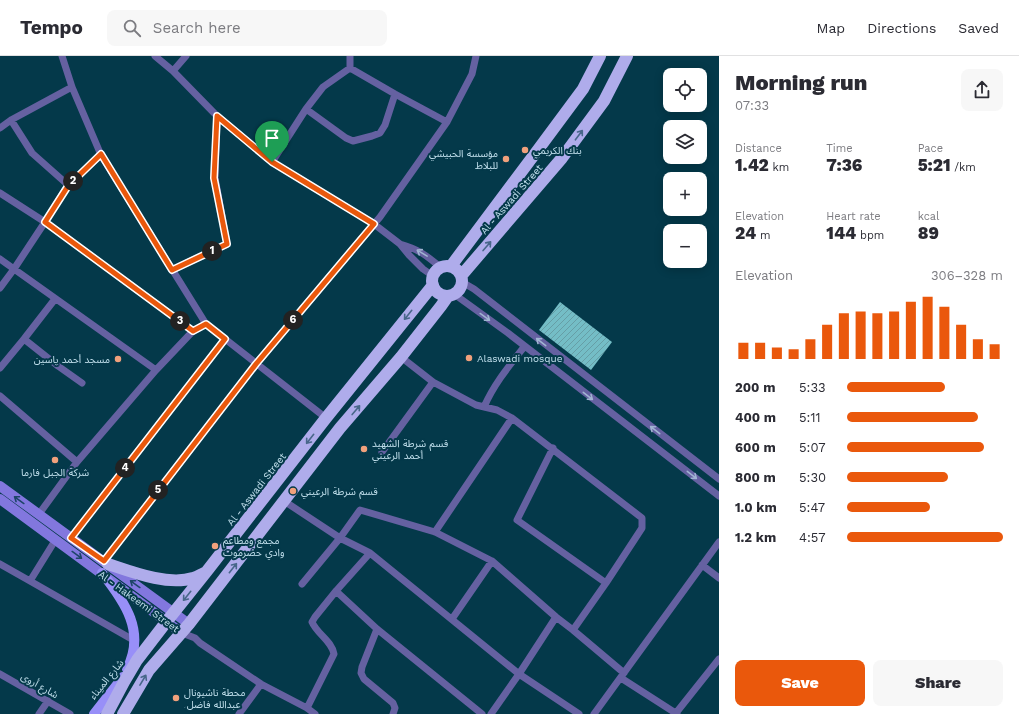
<!DOCTYPE html>
<meta charset="utf-8">
<style>
:root{--surface:#fff;--page:#f7f7f7;--text:#2b2b33;--muted:#7c7c81;--line:#e1e1e2;--accent:#ea580c}
body{margin:0;font-family:"Work Sans","Noto Sans Arabic",sans-serif;background:var(--page);color:var(--text);height:100vh;display:flex;flex-direction:column;font-size:15px;white-space:nowrap}
*{box-sizing:border-box;margin:0}
p{font-size:13px;color:var(--muted)}
.icon{flex:none;width:22px;height:22px;fill:none;stroke:currentColor;stroke-width:2;stroke-linecap:round;stroke-linejoin:round}
.map{position:relative;flex:1;overflow:hidden}
.panel{display:flex;flex-direction:column;background:var(--surface);width:300px}
.panel>*{flex:none}
.fabs{position:absolute;left:663px;top:12px;display:grid;gap:8px}
.fabs a{display:grid;place-items:center;width:44px;height:44px;border-radius:8px;background:var(--surface);box-shadow:0 2px 10px #0003;font-size:20px}
.pin{position:absolute;display:grid;place-items:center;width:34px;height:34px;color:#fff;margin:-41px -17px;border-radius:50% 50% 50% 0;rotate:-45deg;box-shadow:0 0 4px #0007}
.pin .icon{rotate:45deg}
.km{position:absolute;width:20px;height:20px;margin:-10px;border-radius:50%;background:#222;color:#fff;font-size:11px;line-height:20px;text-align:center}
.round{display:grid;place-items:center;flex:none;width:42px;height:42px;border-radius:8px;background:var(--page)}
.head{display:flex;align-items:center;justify-content:space-between;height:68px;padding:0 16px}
h1{font-size:22px;font-weight:800;line-height:30px}
.stats{display:grid;grid-template-columns:repeat(3,1fr);gap:6px;height:68px;padding:4px 16px}
.stats div{display:grid;align-content:center}
.stats b{font-size:17px;font-weight:800}
.stats small{font-size:11px;font-weight:400}
.stats p{font-size:11px}
.chart{height:112px;padding:8px 16px}
.chart p{display:flex;justify-content:space-between}
.chart svg{width:100%;height:72px;margin-top:4px;stroke:var(--accent);stroke-width:6}
.action{display:flex;gap:8px;margin-top:auto;padding:8px 16px}
.action a{flex:1;height:46px;border-radius:8px;background:var(--accent);color:#fff;font-size:16px;font-weight:800;line-height:46px;text-align:center}
.action a+a{background:var(--page);color:var(--text)}
ul{padding:0 16px;list-style:none;font-size:13px}
li{display:grid;grid-template-columns:64px 48px 1fr;align-items:center;height:30px}
li i{height:10px;border-radius:5px;background:var(--accent)}
header{display:flex;align-items:center;gap:24px;box-sizing:border-box;height:56px;padding:0 20px;background:var(--surface);border-bottom:1px solid var(--line)}
header strong{font-size:19px}
nav{display:flex;gap:22px;margin-inline-start:auto;font-size:14px}
.search{width:280px;height:36px;background:var(--page);display:flex;align-items:center;gap:10px;box-sizing:border-box;padding:0 14px;border-radius:8px;color:var(--muted);font-size:15px}
main{display:flex;flex:1;min-height:0}
.map>svg:first-child{display:block}
.building{fill:url(#building-hatch)}
.lines{fill:none;stroke-linecap:round;stroke-linejoin:round}
.street{stroke:#6561a1;stroke-width:7}
.secondary{stroke:#8277de;stroke-width:10}
.primary{stroke:#988ff8;stroke-width:10}
.highway{stroke:#afaceb;stroke-width:12}
.oneway{stroke:#48678a}
.oneway2{stroke:#a1b4d2}
.oneway3{stroke:#1d4568}
.route-casing{stroke:#fff;stroke-width:8}
.route{stroke:#ea580c;stroke-width:5}
.poi-dot{fill:#f1a17c;stroke:#04394a;stroke-width:1.5}
.labels{text-anchor:middle;stroke-width:4;stroke-linejoin:round;paint-order:stroke}
.poi-label{font-size:10px;fill:#c2e0ed;stroke:#04394a;text-anchor:start}
.street-label{font-size:10px;fill:#c2e0ed;stroke:#04394a}
</style>
<header>
<strong>Tempo</strong>
<div class="search"><svg class="icon" aria-label="search" viewBox="0 0 24 24"><circle cx="10" cy="10" r="6"/><path d="M15 15l6 6"/></svg>Search here</div>
<nav><a>Map</a><a>Directions</a><a>Saved</a></nav>
</header>
<main>
<div class="map">
<svg width="719" height="658" viewBox="0 0 719 658">
<defs>
<pattern id="building-hatch" width="6" height="6" patternUnits="userSpaceOnUse"><rect width="6" height="6" fill="#74bdc6"/><path d="M-1 1l2-2M0 6l6-6M5 7l2-2" fill="none" stroke="#669ea6"/></pattern>
</defs>
<rect width="100%" height="100%" fill="#04394a"/>
<path class="building" d="M 560,246 L 612,286 L 591,314 L 539,274 Z"/>
<g class="lines">
<path class="street" d="M 62,0 L 72,31 L 101,99 L 206,268 L 326,362
M 155,0 L 173,15 L 217,60 L 272,106 L 374,168 L 400,188 L 409,199 L 423,213 L 433,220
M 350,0 L 350,12 L 395,38 L 447,66
M 173,15 L 186,0
M 306,53 L 323,31 L 350,12
M 11,64 L 32,97 L 68,129
M 0,72 L 11,64 L 72,31
M 272,106 L 306,53 L 346,82 L 353,85 L 372,80 L 380,77 L 385,69 L 395,38
M 0,137 L 45,166 L 193,275
M 400,188 C 418,193 426,199 440,211
M 0,203 L 156,314
M 172,214 L 227,188 L 215,122 L 217,60
M 462,226 L 474,233 L 719,423
M 0,232 L 14,213 L 45,166 L 68,129 L 101,99
M 454,238 L 508,277 L 719,440
M 24,283 L 58,310 L 82,327
M 0,312 L 24,283 L 55,243
M 433,326 L 476,349 L 497,354 L 512,362 L 642,462 L 642,472 L 606,527 L 573,574
M 0,340 L 77,406 L 39,458
M 484,351 C 494,328 509,310 524,291
M 553,392 L 517,464 L 606,527
M 382,396 L 433,326 L 401,301
M 77,406 L 156,314 L 193,275 L 206,268
M 284,445 L 340,482 L 370,497 L 519,618 L 579,658
M 435,476 L 512,362
M 71,482 L 225,283
M 56,483 L 30,525 L 135,585
M 104,505 L 256,308 L 380,161 L 447,66 L 472,18 L 476,0
M 0,508 L 30,525
M 702,509 L 719,522
M 302,528 L 340,482 L 360,454 L 435,476 L 492,505 L 556,561 L 573,574 L 624,617
M 336,535 L 377,573 L 482,658
M 452,563 L 492,505
M 377,573 L 362,611 L 361,617 L 364,623 L 393,647 L 395,652 L 393,658
M 182,577 L 195,582 L 200,587 L 261,628 L 307,652 L 315,658
M 0,618 L 70,658
M 621,622 L 677,658
M 307,652 L 334,598 C 332,585 317,578 312,566 L 315,561 L 336,535 L 370,497
M 676,657 L 719,603
M 39,658 L 48,645
M 239,658 L 261,628
M 491,658 L 519,618 L 556,561
M 594,658 L 719,486"/>
<path class="secondary" d="M 0,430 L 189,568
M 0,443 L 182,577"/>
<path class="primary" d="M 102,517 C 125,546 146,576 127,613
M 94,658 L 123,621"/>
<path class="highway" d="M 451,210 L 540,91 L 583,33 L 600,0
M432 225a15 15 0 1 1 30 0a15 15 0 1 1-30 0Z
M 461,220 L 562,102 L 604,45 L 627,0
M 108,508 C 132,516 168,530 193,522 C 197,521 200,519 204,517
M 107,658 L 124,626 L 137,604 L 167,565 L 207,515 L 326,362 L 433,229
M 123,658 L 149,614 L 189,568 L 340,372 L 401,301 L 441,250 L 448,240"/>
</g>
<defs><path id="oneway-shaft" d="M-6 0H5M1.5-3L5.5 0L1.5 3" fill="none" stroke-width="1.6" stroke-linecap="round" stroke-linejoin="round"/></defs>
<g class="oneway">
<use href="#oneway-shaft" transform="translate(579 79) rotate(-53)"/>
<use href="#oneway-shaft" transform="translate(487 190) rotate(-49)"/>
<use href="#oneway-shaft" transform="translate(408 259) rotate(129)"/>
<use href="#oneway-shaft" transform="translate(356 354) rotate(-50)"/>
<use href="#oneway-shaft" transform="translate(310 383) rotate(128)"/>
<use href="#oneway-shaft" transform="translate(233 512) rotate(-52)"/>
<use href="#oneway-shaft" transform="translate(187 540) rotate(129)"/>
<use href="#oneway-shaft" transform="translate(143 624) rotate(-59)"/>
</g>
<g class="oneway2">
<use href="#oneway-shaft" transform="translate(422 197) rotate(-149)"/>
<use href="#oneway-shaft" transform="translate(485 261) rotate(36)"/>
<use href="#oneway-shaft" transform="translate(541 286) rotate(-142)"/>
<use href="#oneway-shaft" transform="translate(588 340) rotate(38)"/>
<use href="#oneway-shaft" transform="translate(655 374) rotate(-142)"/>
<use href="#oneway-shaft" transform="translate(692 419) rotate(38)"/>
</g>
<g class="oneway3">
<use href="#oneway-shaft" transform="translate(19 444) rotate(-144)"/>
<use href="#oneway-shaft" transform="translate(77 499) rotate(36)"/>
<use href="#oneway-shaft" transform="translate(135 528) rotate(-144)"/>
</g>
<g class="lines">
<g class="route-casing">
<path id="route" d="M 217,60 L 272,106 L 374,168 L 256,308 L 104,505 L 71,482 L 225,283 L 206,268 L 193,275 L 45,166 L 68,130 L 101,98 L 172,214 L 227,188 L 214,122 Z"/>
</g>
<use href="#route" class="route"/>
</g>
<g class="poi-dot">
<circle cx="525" cy="94" r="4"/>
<circle cx="506" cy="103" r="4"/>
<circle cx="469" cy="302" r="4"/>
<circle cx="118" cy="303" r="4"/>
<circle cx="364" cy="393" r="4"/>
<circle cx="55" cy="404" r="4"/>
<circle cx="293" cy="435" r="4"/>
<circle cx="215" cy="490" r="4"/>
<circle cx="176" cy="642" r="4"/>
</g>
<g class="labels">
<g class="poi-label">
<text x="533" y="98">بنك الكريمي</text>
<text x="498" y="101" text-anchor="end">مؤسسة الحبيشي<tspan x="498" dy="12">للبلاط</tspan></text>
<text x="477" y="306">Alaswadi mosque</text>
<text x="110" y="307" text-anchor="end">مسجد أحمد ياسين</text>
<text x="372" y="391">قسم شرطة الشهيد<tspan x="372" dy="12">أحمد الرعيني</tspan></text>
<text x="55" y="420" text-anchor="middle">شركة الجبل فارما</text>
<text x="301" y="439">قسم شرطة الرعيني</text>
<text x="223" y="488">مجمع ومطاعم<tspan x="223" dy="12">وادي حضرموت</tspan></text>
<text x="184" y="640">محطة ناشيونال<tspan x="184" dy="12">.عبدالله فاضل</tspan></text>
</g>
<g class="street-label">
<text transform="translate(511 143) rotate(-49)" y="4">Al - Aswadi Street</text>
<text transform="translate(256 433) rotate(-52)" y="4">Al - Aswadi Street</text>
<text transform="translate(139 545) rotate(36)" y="4">Al - Hakeemi Street</text>
<text transform="translate(106 623) rotate(-51)" y="4">شارع الميناء</text>
<text transform="translate(40 629) rotate(30)" y="4">شارع أروى</text>
</g>
</g>
</svg>
<div class="fabs">
<a><svg class="icon" aria-label="locate" viewBox="0 0 24 24"><circle cx="12" cy="12" r="6"/><path d="M12 2v4M12 18v4M2 12h4M18 12h4"/></svg></a>
<a><svg class="icon" aria-label="layers" viewBox="0 0 24 24"><path d="M12 4l9 5-9 5-9-5zM3 14l9 5 9-5"/></svg></a>
<a>+</a>
<a>−</a>
</div>
<div class="pin" style="left:272px;top:106px;background:#1e9e55"><svg class="icon" aria-label="arrive" viewBox="0 0 24 24"><path d="M6 21V4h12l-3 4 3 4H6"/></svg></div>
<b class="km" style="left:212px;top:195px">1</b>
<b class="km" style="left:73px;top:125px">2</b>
<b class="km" style="left:180px;top:265px">3</b>
<b class="km" style="left:125px;top:412px">4</b>
<b class="km" style="left:158px;top:434px">5</b>
<b class="km" style="left:293px;top:264px">6</b>
</div>
<section class="panel">
<div class="head"><div><h1>Morning run</h1><p>07:33</p></div><a class="round"><svg class="icon" aria-label="share" viewBox="0 0 24 24"><path d="M12 15V3M7 8l5-5 5 5M5 13v7h14v-7"/></svg></a></div>
<div class="stats">
<div><p>Distance</p><b>1.42<small> km</small></b></div>
<div><p>Time</p><b>7:36</b></div>
<div><p>Pace</p><b>5:21<small> /km</small></b></div>
</div>
<div class="stats">
<div><p>Elevation</p><b>24<small> m</small></b></div>
<div><p>Heart rate</p><b>144<small> bpm</small></b></div>
<div><p>kcal</p><b>89</b></div>
</div>
<div class="chart"><p><span>Elevation</span>306–328 m</p>
<svg viewBox="0 0 160 44" preserveAspectRatio="none"><path d="M5 44V34M15 44V34M25 44V37M35 44V38M45 44V32M55 44V23M65 44V16M75 44V15M85 44V16M95 44V15M105 44V9M115 44V6M125 44V12M135 44V23M145 44V32M155 44V35"/></svg>
</div>
<ul>
<li><b>200 m</b>5:33<i style="width:63%"></i></li>
<li><b>400 m</b>5:11<i style="width:84%"></i></li>
<li><b>600 m</b>5:07<i style="width:88%"></i></li>
<li><b>800 m</b>5:30<i style="width:65%"></i></li>
<li><b>1.0 km</b>5:47<i style="width:53%"></i></li>
<li><b>1.2 km</b>4:57<i style="width:100%"></i></li>
</ul>
<div class="action"><a>Save</a><a>Share</a></div>
</section>
</main>
